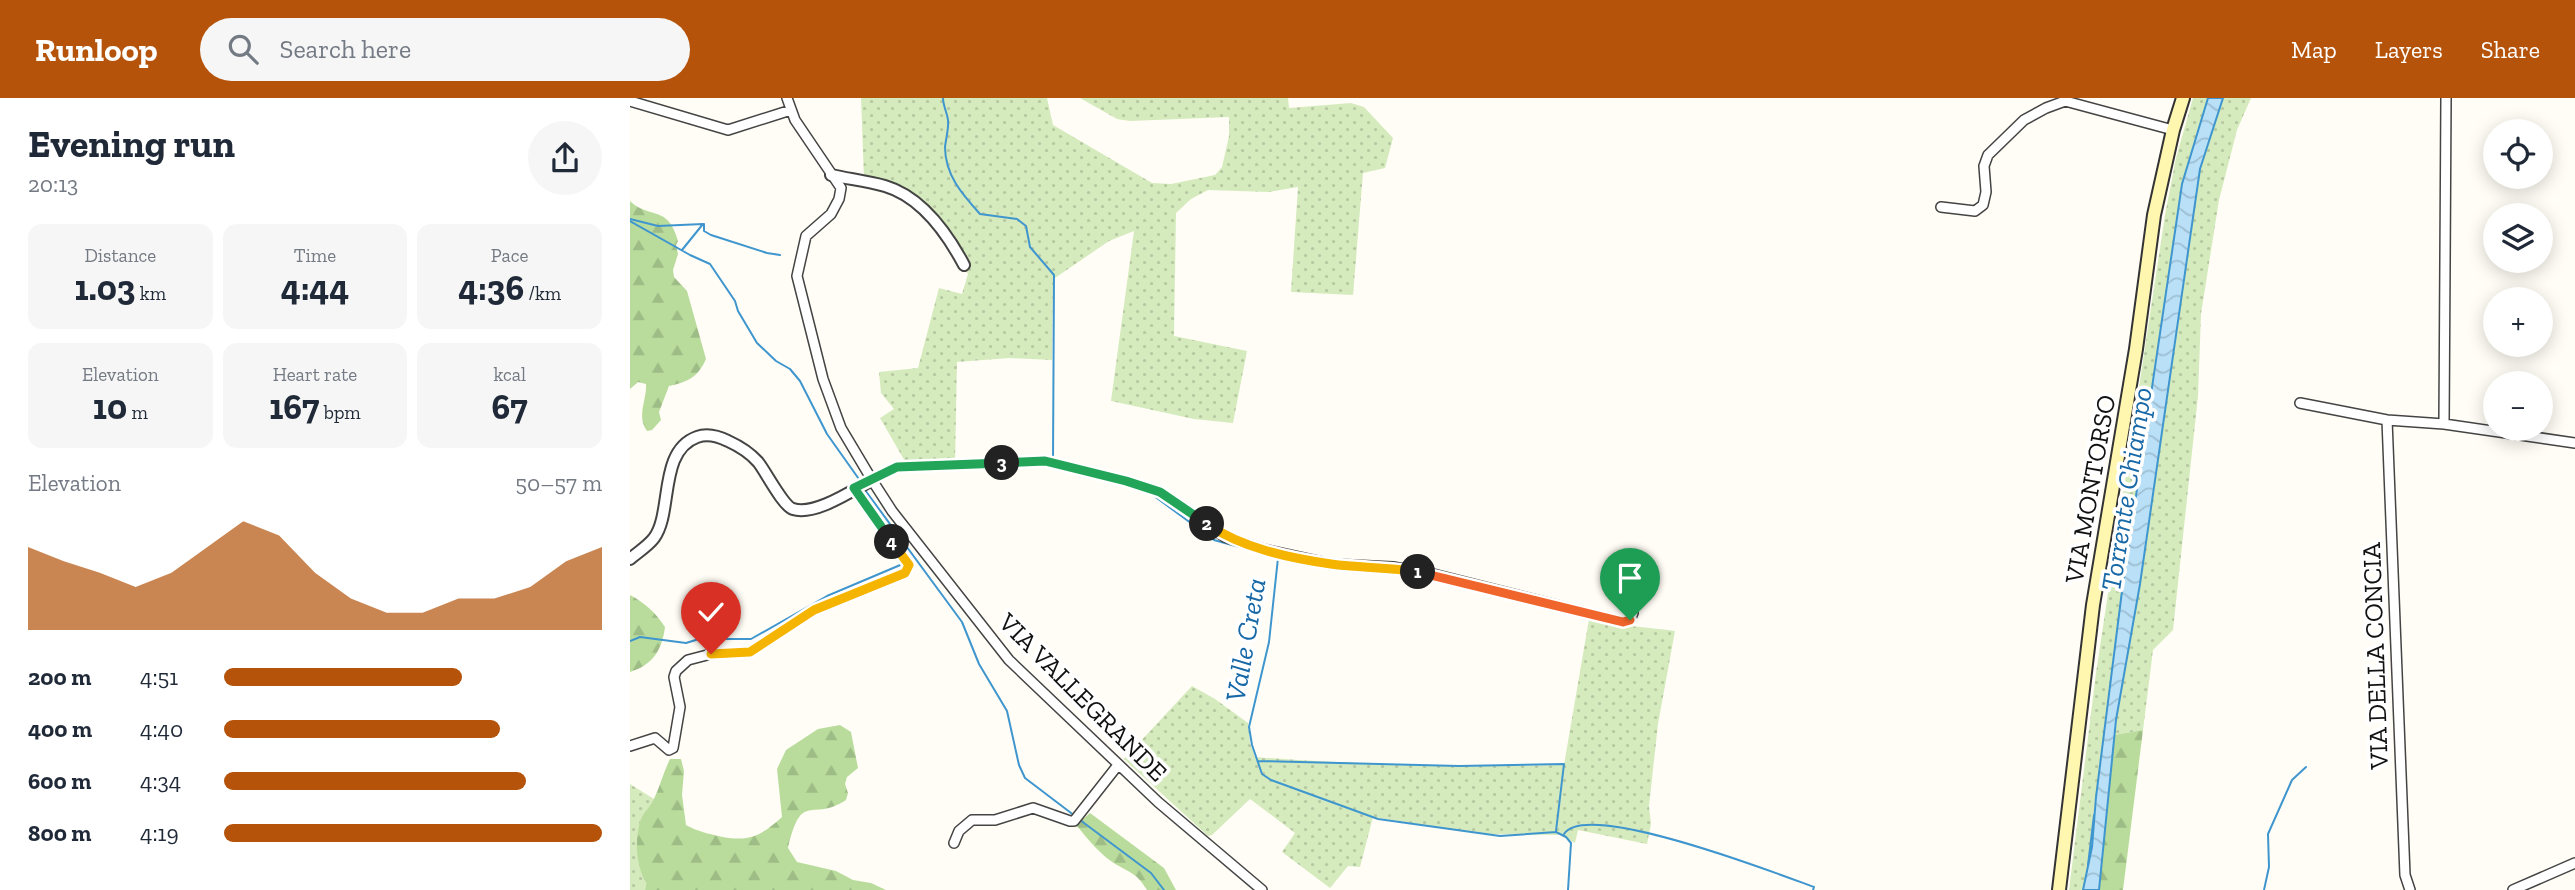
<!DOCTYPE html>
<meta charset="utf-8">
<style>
:root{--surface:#fff;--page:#f6f6f7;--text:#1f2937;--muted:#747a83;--accent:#b45309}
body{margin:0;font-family:"Zilla Slab",serif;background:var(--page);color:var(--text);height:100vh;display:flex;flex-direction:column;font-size:26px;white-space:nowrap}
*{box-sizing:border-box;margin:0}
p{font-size:23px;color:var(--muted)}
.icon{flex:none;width:38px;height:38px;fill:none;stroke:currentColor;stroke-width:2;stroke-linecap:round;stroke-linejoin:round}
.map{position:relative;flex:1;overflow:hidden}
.drawer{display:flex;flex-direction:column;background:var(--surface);width:630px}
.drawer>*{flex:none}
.controls{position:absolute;left:1853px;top:21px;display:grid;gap:14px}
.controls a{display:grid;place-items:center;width:70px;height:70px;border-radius:50%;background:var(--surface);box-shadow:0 4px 18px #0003;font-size:35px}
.pin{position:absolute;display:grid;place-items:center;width:60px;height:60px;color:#fff;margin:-72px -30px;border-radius:50% 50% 50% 0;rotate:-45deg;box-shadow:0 0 7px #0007}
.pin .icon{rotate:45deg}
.km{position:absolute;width:35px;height:35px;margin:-18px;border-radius:50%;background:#222;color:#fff;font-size:19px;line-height:35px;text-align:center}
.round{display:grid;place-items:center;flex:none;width:74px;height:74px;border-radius:37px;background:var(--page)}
.head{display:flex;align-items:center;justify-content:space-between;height:119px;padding:0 28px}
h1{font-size:38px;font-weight:800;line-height:52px}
.stats{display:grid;grid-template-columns:repeat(3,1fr);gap:10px;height:119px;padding:7px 28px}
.stats div{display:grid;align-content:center;border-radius:14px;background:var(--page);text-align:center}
.stats b{font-size:35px;font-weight:800}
.stats small{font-size:19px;font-weight:400}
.stats p{font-size:19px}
.chart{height:196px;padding:14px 28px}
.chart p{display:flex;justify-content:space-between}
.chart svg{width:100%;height:126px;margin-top:7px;fill:var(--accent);opacity:.7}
ul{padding:0 28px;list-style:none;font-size:23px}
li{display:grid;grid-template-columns:112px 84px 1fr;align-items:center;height:52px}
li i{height:18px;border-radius:9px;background:var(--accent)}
header{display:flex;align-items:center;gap:42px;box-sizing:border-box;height:98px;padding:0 35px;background:var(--accent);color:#fff}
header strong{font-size:33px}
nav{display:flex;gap:38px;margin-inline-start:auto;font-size:24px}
.search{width:490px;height:63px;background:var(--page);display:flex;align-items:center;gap:18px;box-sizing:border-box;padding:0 24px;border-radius:38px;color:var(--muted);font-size:26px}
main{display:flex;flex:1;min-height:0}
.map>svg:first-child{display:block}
.grass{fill:url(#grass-dots)}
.forest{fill:url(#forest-firs)}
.water{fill:url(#water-waves);stroke:#3f96cf;stroke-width:2}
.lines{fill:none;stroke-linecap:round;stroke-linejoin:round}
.stream{stroke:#3f96cf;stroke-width:2}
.minor-casing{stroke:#444;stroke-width:12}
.tertiary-casing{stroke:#444;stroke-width:14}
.secondary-casing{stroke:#333;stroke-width:16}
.minor{stroke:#fff;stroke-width:9}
.tertiary{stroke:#fff;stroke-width:10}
.secondary{stroke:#fff6b0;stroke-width:12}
.split-1-casing{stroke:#fff;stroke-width:14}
.split-2-casing{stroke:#fff;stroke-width:14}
.split-3-casing{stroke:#fff;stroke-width:14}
.split-4-casing{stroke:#fff;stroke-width:14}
.split-5-casing{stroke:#fff;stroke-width:14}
.split-1{stroke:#f0652b;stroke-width:9}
.split-2{stroke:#f5b400;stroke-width:9}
.split-3{stroke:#22a559;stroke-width:9}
.split-4{stroke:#22a559;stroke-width:9}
.split-5{stroke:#f5b400;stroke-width:9}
.labels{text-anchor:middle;stroke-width:7;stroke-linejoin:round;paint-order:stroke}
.street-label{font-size:26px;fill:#111;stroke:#fff}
.water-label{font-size:28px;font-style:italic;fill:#1768a6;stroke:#fff}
</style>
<header>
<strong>Runloop</strong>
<div class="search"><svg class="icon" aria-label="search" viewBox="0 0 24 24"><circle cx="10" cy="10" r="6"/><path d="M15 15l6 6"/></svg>Search here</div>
<nav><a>Map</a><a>Layers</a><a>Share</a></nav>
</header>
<main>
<section class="drawer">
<div class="head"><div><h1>Evening run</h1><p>20:13</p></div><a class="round"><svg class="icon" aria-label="share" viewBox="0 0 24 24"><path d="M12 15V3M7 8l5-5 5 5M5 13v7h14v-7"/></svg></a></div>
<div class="stats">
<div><p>Distance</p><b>1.03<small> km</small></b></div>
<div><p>Time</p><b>4:44</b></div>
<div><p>Pace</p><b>4:36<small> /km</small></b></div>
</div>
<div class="stats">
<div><p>Elevation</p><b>10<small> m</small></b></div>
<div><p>Heart rate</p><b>167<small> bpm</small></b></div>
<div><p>kcal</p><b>67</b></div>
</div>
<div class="chart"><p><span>Elevation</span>50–57 m</p>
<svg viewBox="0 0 160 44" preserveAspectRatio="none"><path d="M0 44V15L10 20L20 24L30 29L40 24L50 15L60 6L70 11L80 24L90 33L100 38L110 38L120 33L130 33L140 29L150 20L160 15V44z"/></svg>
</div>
<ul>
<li><b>200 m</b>4:51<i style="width:63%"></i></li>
<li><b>400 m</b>4:40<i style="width:73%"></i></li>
<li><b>600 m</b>4:34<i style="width:80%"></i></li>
<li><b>800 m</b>4:19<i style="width:100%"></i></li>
</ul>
</section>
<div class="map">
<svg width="1945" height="792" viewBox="0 0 1945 792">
<defs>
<pattern id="grass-dots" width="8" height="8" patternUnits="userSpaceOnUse" patternTransform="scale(1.75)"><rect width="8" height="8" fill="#d5ebbd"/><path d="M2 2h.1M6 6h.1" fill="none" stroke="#b6c8a1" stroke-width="1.8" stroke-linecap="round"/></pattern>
<pattern id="forest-firs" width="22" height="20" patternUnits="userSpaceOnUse" patternTransform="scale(1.75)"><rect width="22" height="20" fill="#b9dc9c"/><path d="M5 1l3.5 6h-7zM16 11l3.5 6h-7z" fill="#9ebc85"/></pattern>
<pattern id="water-waves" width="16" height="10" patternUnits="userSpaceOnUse" patternTransform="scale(1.75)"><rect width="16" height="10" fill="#b9e0f7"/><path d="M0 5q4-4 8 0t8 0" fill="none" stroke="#9ebfd3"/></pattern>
</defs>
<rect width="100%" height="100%" fill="#fffdf5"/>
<path class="grass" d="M 231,0 L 417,0 L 423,27 L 522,85 L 541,86 L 585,77 L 592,69 L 599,38 L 599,19 L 500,23 L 487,21 L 450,0 L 658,0 L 659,10 L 721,5 L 734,9 L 763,40 L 755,70 L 733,75 L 723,197 L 661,194 L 668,89 L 639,94 L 578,92 L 561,101 L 546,115 L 544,238 L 617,253 L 603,325 L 564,321 L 481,303 L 504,133 L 479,143 L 425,180 L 423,188 L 422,262 L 379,260 L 327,264 L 325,365 L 276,365 L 250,320 L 264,311 L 251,295 L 249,274 L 288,270 L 309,190 L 332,196 L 338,176 L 307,129 L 273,97 L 234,81 Z
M 1563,0 L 1578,0 L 1552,86 L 1492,493 L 1466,699 L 1462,749 L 1453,792 L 1439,792 L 1466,575 L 1535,117 L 1546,60 Z
M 1593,0 L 1621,0 L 1607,32 L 1589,102 L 1571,216 L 1568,298 L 1543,532 L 1523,552 L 1513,632 L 1484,637 L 1510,486 L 1570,71 Z
M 959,521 C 989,528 1016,529 1045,533 L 1028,626 L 1019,708 L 1021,726 L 1017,746 L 948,732 L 945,745 L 930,737 L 851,736 L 743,719 L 730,769 L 718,768 L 700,790 L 652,754 L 665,735 L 620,701 L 582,737 L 578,738 L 494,661 L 562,588 L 585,601 L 618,625 L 620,645 L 625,659 C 728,667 831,669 934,667 Z
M 0,686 L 24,701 L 18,786 L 15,792 L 0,792 Z"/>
<path class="forest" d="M 0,103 C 20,122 38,106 48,143 L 46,147 L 48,156 L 43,172 L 44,179 L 57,193 L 76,261 C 68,279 58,284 39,288 L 29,314 L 31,322 L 22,332 L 17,333 C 6,318 17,302 16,286 L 8,284 L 0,291 Z
M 0,497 C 15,505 26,515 35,529 C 32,552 23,567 0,574 Z
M 210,627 L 221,634 L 228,670 L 217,679 L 215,686 L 218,695 L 216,702 C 181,725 172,691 158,750 L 167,764 L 206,773 L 223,782 L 241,785 L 256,792 L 15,792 L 17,786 C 6,769 4,742 11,721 C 14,714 20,709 23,703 C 30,689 33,675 40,661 L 51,661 L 54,673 L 52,697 L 56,727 C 69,734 79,736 93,739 C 120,744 132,737 152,719 L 147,671 L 156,652 L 188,631 Z
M 1513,632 L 1493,792 L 1469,792 L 1484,637 Z
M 460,715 L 534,770 L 546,792 L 517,792 C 507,776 503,776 487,767 C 471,758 458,741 446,727 Z"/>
<path class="water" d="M 1578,0 L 1593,0 L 1570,71 L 1510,486 L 1486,622 L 1469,792 L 1453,792 L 1462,749 L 1466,699 L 1492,493 L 1552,86 Z"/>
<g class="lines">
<path class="stream" d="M 313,0 C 313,8 317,14 318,22 C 319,30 316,40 315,49 C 315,77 332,96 350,116 L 387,121 L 396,128 L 400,149 L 424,177 L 423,361
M 0,121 L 28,128 L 73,126
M 0,123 L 60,157 L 80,166 L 105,203 L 108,213 L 127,245 L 146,263 L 160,271 L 170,283 L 197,336 L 231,384
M 74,126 L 74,133 L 81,137 L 137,155 L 150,157
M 52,152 L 73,126
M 235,392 L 332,524 L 349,566 L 377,613 L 389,667 L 395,680 L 445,718
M 520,395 L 584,442 L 648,460 L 639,544 L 619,629 L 622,647 L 632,676 L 641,682 L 748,721 L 870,738 L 926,734 L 936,739 L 941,745 L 938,792
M 0,543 L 10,539 L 56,545 L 82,537 L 95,541 L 121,541 L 197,498 L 275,465
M 628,663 L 829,668 L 934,666 L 926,733
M 450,722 L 521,775 L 534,792
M 934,736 C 956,701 1148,776 1184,789 L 1183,792
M 1458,767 L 1464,717
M 1634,792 L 1639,769 L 1638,736 L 1662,682 L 1676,669"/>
<g class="minor-casing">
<path id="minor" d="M 157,0 L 165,22 L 211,90 L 209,101 L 201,116 L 176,138 L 167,178 L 193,281 L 211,330 L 242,382 L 262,413 L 379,562 L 528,704 L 632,792
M 0,3 L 98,32 L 161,12
M 1311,109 L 1345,113 L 1353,107 L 1356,94 L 1354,68 L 1358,57 L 1394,22 L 1416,10 L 1435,3 L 1543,32
M 1670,305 L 1757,322 L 1814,326 L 1945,345
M 1757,322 L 1775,777 L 1780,792
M 1814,326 L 1816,0
M 242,382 L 267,369 L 415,363 L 496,383 L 530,394 L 595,439 L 633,451 L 702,466 L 763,469 L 807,477 L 993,524 L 1000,522 L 1003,515
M 0,648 L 25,640 L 39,652 L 43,650 L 50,609 L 44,579 L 46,573 L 58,562 L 81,556 L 120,554 L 184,512 L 275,475 L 279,467 L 224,391
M 324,745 L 329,733 L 342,722 L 365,722 L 403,710 L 440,723 L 444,723 L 488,667
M 1883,792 L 1945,765"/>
</g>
<g class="tertiary-casing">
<path id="tertiary" d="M 201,77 C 219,81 237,83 255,88 C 292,99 317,135 334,167
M 0,461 C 8,454 18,448 24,440 C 43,415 28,353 67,339 C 77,335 88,338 98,343 C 109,348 120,355 128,364 C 136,374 153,408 163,411 C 185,418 223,392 242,382"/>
</g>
<g class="secondary-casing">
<path id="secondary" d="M 1429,792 L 1463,507 L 1506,251 L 1524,117 L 1543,32 L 1553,0"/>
</g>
<use href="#minor" class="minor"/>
<use href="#tertiary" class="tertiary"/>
<use href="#secondary" class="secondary"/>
</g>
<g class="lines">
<g class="split-1-casing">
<path id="split-1" d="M 788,474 L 993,524 L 1000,522"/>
</g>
<g class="split-2-casing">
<path id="split-2" d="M 577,426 C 612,450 659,460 701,466 C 730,470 759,469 788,474"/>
</g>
<g class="split-3-casing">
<path id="split-3" d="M 372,365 L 415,363 L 496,383 L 530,394 L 577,426"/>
</g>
<g class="split-4-casing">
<path id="split-4" d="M 262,444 L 224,390 L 267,369 L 372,365"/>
</g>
<g class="split-5-casing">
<path id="split-5" d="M 81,556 L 120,554 L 184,512 L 275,475 L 279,467 L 262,444"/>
</g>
<use href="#split-1" class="split-1"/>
<use href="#split-2" class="split-2"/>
<use href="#split-3" class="split-3"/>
<use href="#split-4" class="split-4"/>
<use href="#split-5" class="split-5"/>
</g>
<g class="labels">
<g class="street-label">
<text transform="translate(1460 391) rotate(-80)" y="9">VIA MONTORSO</text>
<text transform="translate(1745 558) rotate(-92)" y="9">VIA DELLA CONCIA</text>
<text transform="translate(453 599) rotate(45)" y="9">VIA VALLEGRANDE</text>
</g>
<g class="water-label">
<text transform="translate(1496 391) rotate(-81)" y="10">Torrente Chiampo</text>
<text transform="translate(615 542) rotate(-80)" y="10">Valle Creta</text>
</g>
</g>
</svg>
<div class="controls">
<a><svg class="icon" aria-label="locate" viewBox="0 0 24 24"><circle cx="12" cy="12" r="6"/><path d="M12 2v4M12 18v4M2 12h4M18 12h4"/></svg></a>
<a><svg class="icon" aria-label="layers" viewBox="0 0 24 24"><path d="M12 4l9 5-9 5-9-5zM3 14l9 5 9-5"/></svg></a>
<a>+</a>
<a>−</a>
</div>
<div class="pin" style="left:1000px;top:522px;background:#1e9e55"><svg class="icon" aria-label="arrive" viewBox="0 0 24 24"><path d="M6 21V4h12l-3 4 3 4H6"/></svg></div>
<div class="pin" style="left:81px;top:556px;background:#d93025"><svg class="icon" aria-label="check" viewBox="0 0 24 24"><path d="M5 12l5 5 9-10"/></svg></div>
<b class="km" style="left:788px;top:474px">1</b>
<b class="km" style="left:577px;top:426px">2</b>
<b class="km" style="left:372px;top:365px">3</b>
<b class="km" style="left:262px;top:444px">4</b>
</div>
</main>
